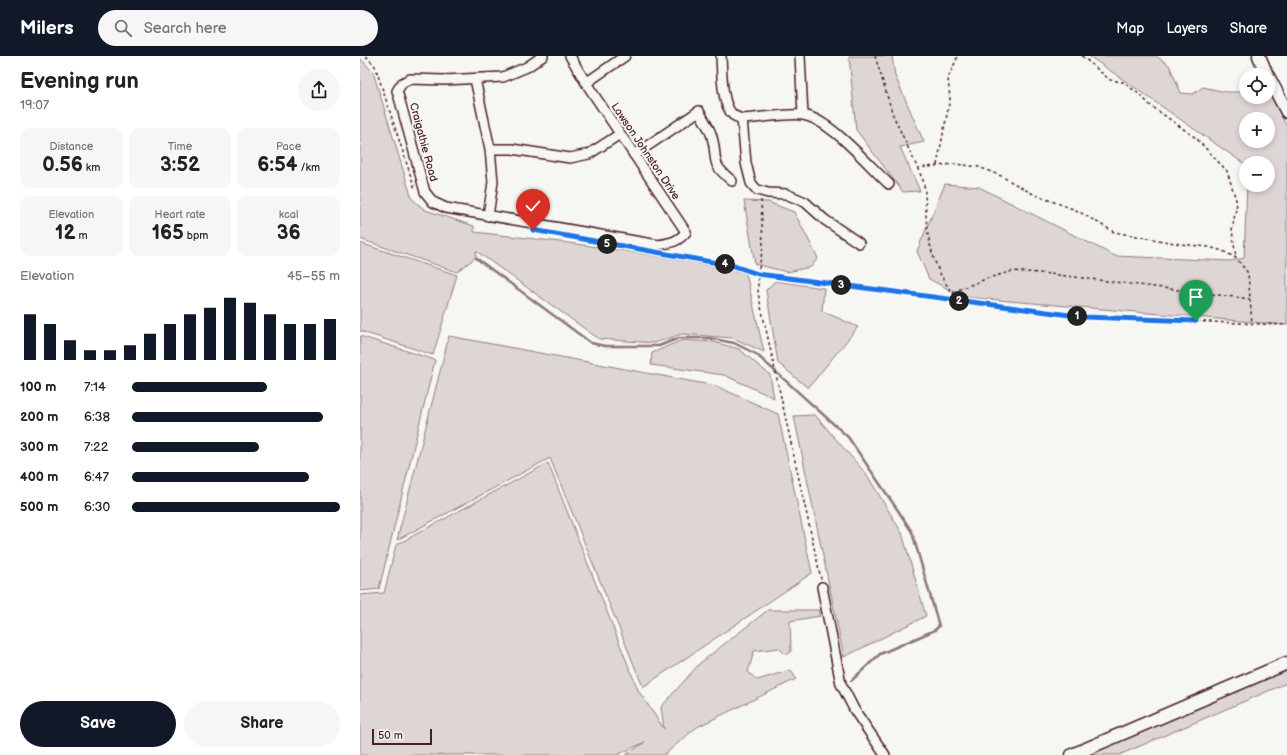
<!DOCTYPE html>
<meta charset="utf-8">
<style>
:root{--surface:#fff;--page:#f6f6f6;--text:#222;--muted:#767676;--accent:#111827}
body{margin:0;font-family:"Balsamiq Sans",sans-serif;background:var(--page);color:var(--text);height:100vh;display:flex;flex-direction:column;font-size:15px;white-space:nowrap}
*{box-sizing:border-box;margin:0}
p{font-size:13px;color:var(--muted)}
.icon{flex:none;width:22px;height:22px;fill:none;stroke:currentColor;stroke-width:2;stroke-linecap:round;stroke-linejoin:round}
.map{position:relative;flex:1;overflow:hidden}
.sheet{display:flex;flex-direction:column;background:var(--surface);width:360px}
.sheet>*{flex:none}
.tools{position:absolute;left:879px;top:12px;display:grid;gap:8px}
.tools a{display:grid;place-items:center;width:36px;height:36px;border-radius:50%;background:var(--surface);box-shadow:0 2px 6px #0003;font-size:20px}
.scale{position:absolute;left:12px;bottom:10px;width:60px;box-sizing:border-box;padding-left:4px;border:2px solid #4a1f2b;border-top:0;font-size:11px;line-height:14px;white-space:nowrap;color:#4a1f2b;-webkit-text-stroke:3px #f6f6f2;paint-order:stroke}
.pin{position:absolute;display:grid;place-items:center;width:34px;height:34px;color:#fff;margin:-41px -17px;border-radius:50% 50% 50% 0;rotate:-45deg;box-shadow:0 0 4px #0007}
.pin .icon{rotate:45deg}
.km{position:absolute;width:20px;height:20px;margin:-10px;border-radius:50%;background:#222;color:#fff;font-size:11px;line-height:20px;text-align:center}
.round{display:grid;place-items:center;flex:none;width:42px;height:42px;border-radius:21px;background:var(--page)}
.summary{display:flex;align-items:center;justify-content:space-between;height:68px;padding:0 20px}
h1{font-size:22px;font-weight:700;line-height:30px}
.figures{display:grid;grid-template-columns:repeat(3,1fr);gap:6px;height:68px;padding:4px 20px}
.figures div{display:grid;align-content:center;border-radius:10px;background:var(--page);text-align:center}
.figures b{font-size:20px;font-weight:700}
.figures small{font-size:11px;font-weight:400}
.figures p{font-size:11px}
.chart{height:112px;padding:8px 20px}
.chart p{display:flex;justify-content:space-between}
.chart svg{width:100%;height:72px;margin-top:4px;stroke:var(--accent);stroke-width:6}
.action{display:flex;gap:8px;margin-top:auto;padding:8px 20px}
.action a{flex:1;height:46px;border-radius:24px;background:var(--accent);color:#fff;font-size:16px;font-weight:700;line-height:46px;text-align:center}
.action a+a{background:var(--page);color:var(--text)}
ul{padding:0 20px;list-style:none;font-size:13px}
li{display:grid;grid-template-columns:64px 48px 1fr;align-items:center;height:30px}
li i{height:10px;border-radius:5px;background:var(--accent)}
header{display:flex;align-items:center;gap:24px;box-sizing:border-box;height:56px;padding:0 20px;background:var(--accent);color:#fff}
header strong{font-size:19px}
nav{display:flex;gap:22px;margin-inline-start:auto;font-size:14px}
.search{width:280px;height:36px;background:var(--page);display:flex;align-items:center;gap:10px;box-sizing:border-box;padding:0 14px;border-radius:22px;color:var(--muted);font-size:15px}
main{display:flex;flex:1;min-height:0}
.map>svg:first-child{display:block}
.green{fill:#ddd6d5;stroke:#947a80;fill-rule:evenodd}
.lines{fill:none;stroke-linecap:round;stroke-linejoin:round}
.stream{stroke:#8e747a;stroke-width:2.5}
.minor-casing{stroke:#4a1f2b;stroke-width:12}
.major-casing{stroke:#4a1f2b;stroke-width:15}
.path{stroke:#4a1f2b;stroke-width:1.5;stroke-dasharray:3 3;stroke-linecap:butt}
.minor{stroke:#f6f6f2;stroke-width:9}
.major{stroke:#f6f6f2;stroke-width:12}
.route-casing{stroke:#fff;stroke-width:8}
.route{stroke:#1a73e8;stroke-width:5}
.labels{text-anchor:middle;stroke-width:4;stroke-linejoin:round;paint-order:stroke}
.street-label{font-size:11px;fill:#4a1f2b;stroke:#f6f6f2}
</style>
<header>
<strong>Milers</strong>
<div class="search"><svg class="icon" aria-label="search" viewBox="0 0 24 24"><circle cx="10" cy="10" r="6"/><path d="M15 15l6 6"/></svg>Search here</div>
<nav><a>Map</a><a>Layers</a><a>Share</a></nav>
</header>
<main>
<section class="sheet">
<div class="summary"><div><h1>Evening run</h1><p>19:07</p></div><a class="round"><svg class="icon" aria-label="share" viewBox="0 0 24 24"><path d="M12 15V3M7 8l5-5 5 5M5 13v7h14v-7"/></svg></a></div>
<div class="figures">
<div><p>Distance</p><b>0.56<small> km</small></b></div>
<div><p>Time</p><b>3:52</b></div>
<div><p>Pace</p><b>6:54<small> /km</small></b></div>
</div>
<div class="figures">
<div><p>Elevation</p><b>12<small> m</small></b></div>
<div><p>Heart rate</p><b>165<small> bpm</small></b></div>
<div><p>kcal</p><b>36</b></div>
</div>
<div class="chart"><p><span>Elevation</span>45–55 m</p>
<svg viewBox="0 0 160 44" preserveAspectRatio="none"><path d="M5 44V16M15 44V22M25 44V32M35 44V38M45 44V38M55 44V35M65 44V28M75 44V22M85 44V16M95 44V12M105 44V6M115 44V9M125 44V16M135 44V22M145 44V22M155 44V19"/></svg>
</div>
<ul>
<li><b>100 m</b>7:14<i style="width:65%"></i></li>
<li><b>200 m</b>6:38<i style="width:92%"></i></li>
<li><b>300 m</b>7:22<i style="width:61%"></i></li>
<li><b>400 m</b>6:47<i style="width:85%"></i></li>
<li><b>500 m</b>6:30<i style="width:100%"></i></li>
</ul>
<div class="action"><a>Save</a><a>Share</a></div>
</section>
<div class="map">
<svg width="927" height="699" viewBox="0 0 927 699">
<rect width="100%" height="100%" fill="#f6f6f2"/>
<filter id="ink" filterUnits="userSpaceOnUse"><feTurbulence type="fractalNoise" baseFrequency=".025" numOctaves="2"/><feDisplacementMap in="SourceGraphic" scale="8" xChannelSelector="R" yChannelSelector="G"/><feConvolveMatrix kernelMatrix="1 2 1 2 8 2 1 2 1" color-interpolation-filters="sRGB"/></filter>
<g filter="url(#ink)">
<path class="green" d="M 489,0 L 532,0 L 535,20 L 564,86 L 540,91 L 560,135 L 543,136 L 496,74 Z
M 729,0 L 796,0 L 809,9 L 821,37 L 833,38 L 843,31 L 866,36 L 886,36 L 886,41 L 908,41 L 909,36 L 927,71 L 927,269 L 603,241 L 569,223 L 557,195 L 585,128 L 619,131 L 755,200 L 870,205 L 884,202 L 887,129 L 908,129 L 908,107 L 886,107 L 886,109 ZM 886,63 L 908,63 L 908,85 L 886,85 Z
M 0,2 L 13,16 L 52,143 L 65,154 L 114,170 L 114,176 C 205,186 297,197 386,217 L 404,296 L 373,282 L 322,278 L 294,287 L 239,283 L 116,195 L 116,201 L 97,216 L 0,183 Z
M 384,145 L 408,146 L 434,156 L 458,202 L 451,211 L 427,216 L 395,208 Z
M 0,187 L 97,219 L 73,299 L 0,275 Z
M 415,225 L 464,232 L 462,255 L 498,271 L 448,332 L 418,307 L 406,234 Z
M 0,280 L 75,304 L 19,533 L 0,535 Z
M 89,280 L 356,330 L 418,358 L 452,517 L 283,631 L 190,402 L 37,484 Z
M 322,284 L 354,286 L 379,293 L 410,319 L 414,342 L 364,319 L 291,309 L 292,297 Z
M 455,359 L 507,419 L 542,477 L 566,560 L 484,601 L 434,360 Z
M 188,407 L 278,634 L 304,673 L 301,651 L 340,607 L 408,554 L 458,554 L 460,560 L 430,565 L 431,596 L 426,599 L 419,592 L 394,595 L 388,616 L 397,624 L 431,614 L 436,623 L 337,671 L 304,699 L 266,699 L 285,686 L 257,699 L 0,699 L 0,539 L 24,537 L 36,489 Z
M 927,615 L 927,627 L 759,699 L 730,699 L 753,686 Z"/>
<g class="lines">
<path class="stream" d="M 116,202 L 231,287 L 245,290 L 299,290 L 319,282 L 349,282 L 374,287 L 396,298 L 488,381 L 539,456 L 552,476 L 579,570 L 575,574 L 520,598 L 491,625"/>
<g class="minor-casing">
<path id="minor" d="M 183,0 L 167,11 L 143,21 L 84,24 L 50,23 L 42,27 L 37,35 L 40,45 L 65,136 L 73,146 L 86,152 L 298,189 C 310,187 318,186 326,176 L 226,27
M 210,0 L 226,27 L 265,0
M 361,0 C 362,15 361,48 373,59 C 376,61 379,62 382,63 L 386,107 L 391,127 L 397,134 L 408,137 L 426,138 L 445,146 L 465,164 L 499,187
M 440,0 L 443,59
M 115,23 L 130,93 L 133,126 L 128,160
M 382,63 C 398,62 429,57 443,59 C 471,64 508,109 529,128
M 130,93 L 152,93 L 210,102 L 229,98 L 260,78
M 274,99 L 339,55 C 343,63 350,72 352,81 C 359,105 348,105 372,125
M 462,531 L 481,628 L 495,655 L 525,699"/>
</g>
<g class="major-casing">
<path id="major" d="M 899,0 L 907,19
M 908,20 L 927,56
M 712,699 L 927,607"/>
</g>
<path class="path" d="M 6,0 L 15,10 L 55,133
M 515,0 L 533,59 L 563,124 C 566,136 565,147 566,160 C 568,190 577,224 600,244
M 722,0 L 750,24 L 763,26 L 779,38 L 790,49 L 836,82 L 867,115 L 877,147 L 872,174 L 876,202
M 577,109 L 590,43 L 588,22 L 598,0
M 557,112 L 595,108 L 619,111 L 641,120 L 675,139 L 716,154 L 754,176 L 820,188 L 849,191 L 863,195 L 876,202 L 888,217 L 892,268
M 401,144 L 403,190 L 398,218 L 398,237 L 461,523
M 302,198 L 374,210 L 398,218 L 725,261 L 927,269
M 593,236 L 628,222 L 653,215 L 691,218 L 890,243"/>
<use href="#minor" class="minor"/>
<use href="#major" class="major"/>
</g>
</g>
<g class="lines" filter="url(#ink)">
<g class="route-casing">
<path id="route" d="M 173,174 L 374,210 L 398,218 L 725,261 L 836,265"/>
</g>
<use href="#route" class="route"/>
</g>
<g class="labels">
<g class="street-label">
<text transform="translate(64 86) rotate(75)" y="4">Craigathie Road</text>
<text transform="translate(286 95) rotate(56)" y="4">Lawson Johnston Drive</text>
</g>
</g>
</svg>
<div class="tools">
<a><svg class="icon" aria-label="locate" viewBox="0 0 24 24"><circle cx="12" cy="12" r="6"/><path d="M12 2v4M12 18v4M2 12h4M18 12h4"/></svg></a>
<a>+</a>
<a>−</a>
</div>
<div class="scale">50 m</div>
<div class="pin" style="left:836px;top:265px;background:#1e9e55"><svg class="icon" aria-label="arrive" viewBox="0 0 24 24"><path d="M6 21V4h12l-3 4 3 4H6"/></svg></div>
<div class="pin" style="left:173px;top:174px;background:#d93025"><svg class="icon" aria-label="check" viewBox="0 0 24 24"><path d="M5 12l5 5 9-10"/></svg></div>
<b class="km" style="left:717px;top:260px">1</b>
<b class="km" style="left:599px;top:245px">2</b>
<b class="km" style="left:481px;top:229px">3</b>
<b class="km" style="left:365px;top:208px">4</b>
<b class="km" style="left:247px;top:188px">5</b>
</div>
</main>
